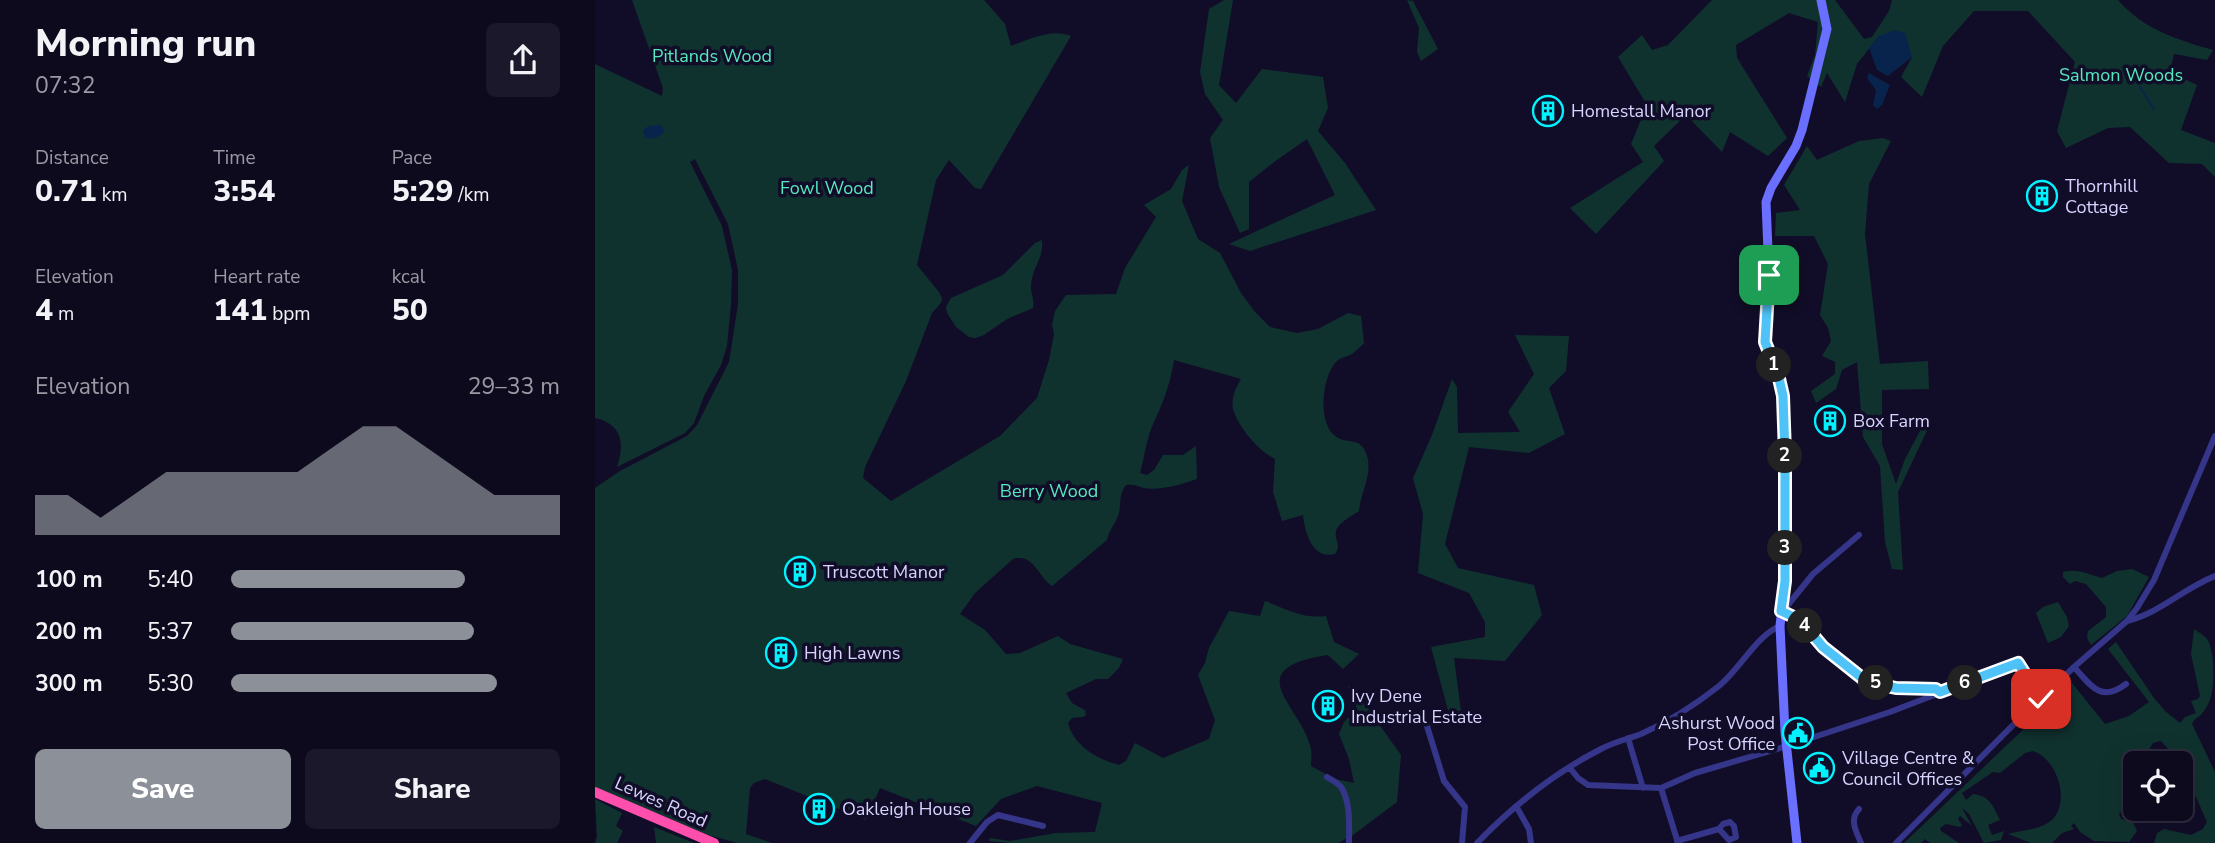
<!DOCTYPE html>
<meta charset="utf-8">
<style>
:root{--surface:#0d0a1e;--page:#1b182b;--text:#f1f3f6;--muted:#9a9aa4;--line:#2d2b3c;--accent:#8c9099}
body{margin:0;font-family:"Nunito Sans",sans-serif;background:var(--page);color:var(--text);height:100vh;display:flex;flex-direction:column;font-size:26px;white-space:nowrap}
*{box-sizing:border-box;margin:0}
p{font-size:23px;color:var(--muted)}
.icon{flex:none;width:38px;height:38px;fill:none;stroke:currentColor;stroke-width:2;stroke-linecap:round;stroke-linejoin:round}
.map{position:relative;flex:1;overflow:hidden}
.sheet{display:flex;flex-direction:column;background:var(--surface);width:595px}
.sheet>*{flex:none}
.fabs{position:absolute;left:1528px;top:751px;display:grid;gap:14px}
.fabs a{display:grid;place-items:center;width:70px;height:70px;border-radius:10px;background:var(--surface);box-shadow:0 7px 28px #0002,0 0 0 2px var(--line);font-size:35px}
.pin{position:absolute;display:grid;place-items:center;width:60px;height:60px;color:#fff;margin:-30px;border-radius:14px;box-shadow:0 4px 10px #0006}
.km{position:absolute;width:35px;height:35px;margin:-18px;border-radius:50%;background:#222;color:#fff;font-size:19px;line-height:35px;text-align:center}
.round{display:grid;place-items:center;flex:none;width:74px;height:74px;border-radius:10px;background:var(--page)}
.summary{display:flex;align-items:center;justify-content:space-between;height:119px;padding:0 35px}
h1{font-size:38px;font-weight:800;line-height:52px}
.stats{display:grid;grid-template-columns:repeat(3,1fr);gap:10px;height:119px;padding:7px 35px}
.stats div{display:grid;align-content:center}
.stats b{font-size:30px;font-weight:800}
.stats small{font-size:19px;font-weight:400}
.stats p{font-size:19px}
.chart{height:196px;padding:14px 35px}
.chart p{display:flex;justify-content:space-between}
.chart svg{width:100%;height:126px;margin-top:7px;fill:var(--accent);opacity:.7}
.button{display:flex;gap:14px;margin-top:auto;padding:14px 35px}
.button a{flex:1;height:80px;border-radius:10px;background:var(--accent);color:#fff;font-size:28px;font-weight:800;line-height:80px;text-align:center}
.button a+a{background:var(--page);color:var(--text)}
ul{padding:0 35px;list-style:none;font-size:23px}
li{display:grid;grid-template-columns:112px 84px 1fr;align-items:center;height:52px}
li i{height:18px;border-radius:9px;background:var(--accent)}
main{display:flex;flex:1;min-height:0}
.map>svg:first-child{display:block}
.green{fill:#10322f}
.water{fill:#08244c}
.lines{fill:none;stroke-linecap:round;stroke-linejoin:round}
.stream{stroke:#08244c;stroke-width:2}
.street{stroke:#35358a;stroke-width:6}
.secondary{stroke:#6b6fff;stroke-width:9}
.highway{stroke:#ff4fac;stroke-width:10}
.route-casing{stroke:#fff;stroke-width:14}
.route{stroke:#4fc3f7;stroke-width:9}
.labels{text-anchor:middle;stroke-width:7;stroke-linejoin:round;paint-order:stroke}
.park-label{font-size:18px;fill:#56e9bd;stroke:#110d28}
.poi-label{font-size:18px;fill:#d7d4ff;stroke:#110d28;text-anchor:start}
.street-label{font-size:18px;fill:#d7d4ff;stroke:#110d28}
</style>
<main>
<section class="sheet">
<div class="summary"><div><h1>Morning run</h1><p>07:32</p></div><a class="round"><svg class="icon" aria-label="share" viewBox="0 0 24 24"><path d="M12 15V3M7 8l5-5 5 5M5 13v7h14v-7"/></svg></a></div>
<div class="stats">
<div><p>Distance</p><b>0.71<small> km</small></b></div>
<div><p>Time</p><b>3:54</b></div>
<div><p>Pace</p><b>5:29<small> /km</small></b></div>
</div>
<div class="stats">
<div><p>Elevation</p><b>4<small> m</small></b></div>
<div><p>Heart rate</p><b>141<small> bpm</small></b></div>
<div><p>kcal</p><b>50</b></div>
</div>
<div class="chart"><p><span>Elevation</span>29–33 m</p>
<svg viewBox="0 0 160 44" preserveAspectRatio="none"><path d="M0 44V30L10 30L20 38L30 30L40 22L50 22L60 22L70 22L80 22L90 14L100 6L110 6L120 14L130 22L140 30L150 30L160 30V44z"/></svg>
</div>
<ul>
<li><b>100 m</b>5:40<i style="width:71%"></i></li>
<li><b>200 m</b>5:37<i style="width:74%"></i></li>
<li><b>300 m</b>5:30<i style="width:81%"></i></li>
</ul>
<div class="button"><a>Save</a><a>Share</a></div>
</section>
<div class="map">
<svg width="1620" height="843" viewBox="0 0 1620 843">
<rect width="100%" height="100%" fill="#110d28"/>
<path class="green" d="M 37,0 L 389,0 L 410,24 L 416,46 C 435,39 457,28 476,36 L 386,189 L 380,188 L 354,160 L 341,180 L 322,265 L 344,292 L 347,298 L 346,303 L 337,313 L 311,381 L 270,467 L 268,478 L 296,501 L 405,436 L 442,398 L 454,360 L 459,334 L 457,325 L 460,311 L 471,295 L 521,294 L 530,268 L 561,217 L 549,205 L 576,189 L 587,170 L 594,165 L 587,201 L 603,239 L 625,253 L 646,293 L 660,312 L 675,327 L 702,333 L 723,329 L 753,313 L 766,316 L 769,343 C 765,347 761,351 757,354 C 752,357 746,357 742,361 C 727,375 722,422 740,436 C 751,445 765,436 771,453 C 779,473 766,490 764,511 C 758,515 743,523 741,531 C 739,541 747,544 740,554 C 717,560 710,532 708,515 L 687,521 L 678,492 L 680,459 C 664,451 645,429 639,412 C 635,400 640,389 646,379 L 579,360 C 575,386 567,405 556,429 C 551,443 549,459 545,473 L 552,475 L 559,470 L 568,455 L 588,455 L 601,446 L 602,479 C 588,484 564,491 549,488 C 542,486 539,484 531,485 C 524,493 526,503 524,513 C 521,523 514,530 512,540 L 457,586 C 443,577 439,553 418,559 L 380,593 L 365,614 L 390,630 L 411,654 L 425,653 L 463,636 L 475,644 L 528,659 L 524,668 L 513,679 L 501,679 L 471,693 L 477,703 L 490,710 L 491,715 L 488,717 L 477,718 L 473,723 C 479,746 502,759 524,765 L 531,761 L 540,743 L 568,758 L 614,739 L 620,720 L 603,675 L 610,663 L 614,648 L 634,611 L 665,616 L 670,601 C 692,609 707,619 731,616 L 739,642 L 764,654 L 748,669 L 733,655 C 641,669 707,706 716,749 C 717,754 716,761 716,766 L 740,779 L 759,783 L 754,759 L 744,734 L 749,722 L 762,709 L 753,686 L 759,689 L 806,755 L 802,802 L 758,835 L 743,843 L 417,843 L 394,841 L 395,838 L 415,841 L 461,833 L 500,832 L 507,803 L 442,786 L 406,799 L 381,826 L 285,788 L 271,820 L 170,779 L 159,783 L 155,788 L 151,834 L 177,843 L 143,843 L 113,835 L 0,787 L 0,488 L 25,471 L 92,436 L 102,425 L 134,362 L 143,304 L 143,270 L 133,224 L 100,159 L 95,162 L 127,226 L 137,270 L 136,305 L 132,346 L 126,365 L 109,396 L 99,423 L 90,433 L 22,467 C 30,443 27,424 0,418 L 0,64 L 67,96 L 68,88 Z
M 629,0 L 638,0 L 624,85 L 641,103 L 667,69 L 728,77 L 733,108 L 723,131 L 750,163 L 781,210 L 655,251 L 634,244 L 740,195 L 712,139 L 679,162 L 654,182 L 654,229 L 645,233 L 624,187 L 615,138 L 628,120 L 610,94 L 605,72 L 614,9 Z
M 812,0 L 818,1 L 843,49 L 826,61 L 822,52 L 824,28 Z
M 1117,0 L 1240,0 L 1269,39 L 1277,37 L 1294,11 L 1297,0 L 1523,0 C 1548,29 1583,40 1618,50 L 1612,60 L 1579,54 L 1575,72 L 1602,85 L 1586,130 L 1620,143 L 1620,177 L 1607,164 L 1574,163 L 1535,127 L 1513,128 L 1471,148 L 1462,131 L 1480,62 L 1433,11 L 1379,11 L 1348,46 L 1327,97 L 1306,77 L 1317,57 L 1284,36 L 1262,64 L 1250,102 L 1232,73 L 1226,87 L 1212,76 L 1220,55 L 1223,22 L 1194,13 L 1141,45 L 1142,58 L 1192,138 L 1173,156 L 1135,132 L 1127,152 L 1091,115 L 1059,146 L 1069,161 L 1001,234 L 975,208 L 1048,162 L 1036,144 L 1052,105 L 1023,57 L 1047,35 L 1057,50 L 1073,45 Z
M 1288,138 L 1296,141 L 1274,184 L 1270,234 L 1285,364 L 1333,361 L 1334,389 L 1287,390 L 1287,444 L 1301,484 L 1310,459 L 1333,416 L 1337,420 L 1303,492 L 1308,570 L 1297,569 L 1290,542 L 1285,466 L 1268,437 L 1262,362 L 1247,370 L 1241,389 L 1221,403 L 1216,391 L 1240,374 L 1240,362 L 1227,356 L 1236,341 L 1233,328 L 1225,315 L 1233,264 L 1219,236 L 1180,236 L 1181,213 L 1205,210 L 1189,185 L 1212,146 L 1222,160 L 1264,141 Z
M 447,240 C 449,258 437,268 436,285 C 435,293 440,299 438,308 L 412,319 L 389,335 L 380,338 L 374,337 L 361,327 L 352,313 L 351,307 L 356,298 L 408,275 L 440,243 Z
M 920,335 L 974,336 L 971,371 L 954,388 L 970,434 L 934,453 L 874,447 L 850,544 L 863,568 L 939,585 L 947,615 L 910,661 L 859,658 L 866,711 L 854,714 L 836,647 L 890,637 L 890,622 L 874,593 L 823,573 L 828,514 L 818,478 L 837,435 L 857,379 L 862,387 L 863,433 L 925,432 L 913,412 L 939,374 Z
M 1537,569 L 1554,577 L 1532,616 L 1496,645 L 1492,638 L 1493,631 L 1511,617 L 1511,607 L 1491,584 L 1480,581 L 1475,584 L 1468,577 L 1468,572 C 1481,568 1494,574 1507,578 L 1522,571 Z
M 1463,602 L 1472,617 L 1474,626 L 1466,637 L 1453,643 L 1441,613 L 1448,607 Z
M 1599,629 C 1603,632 1609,635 1612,639 C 1615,642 1615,648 1617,653 C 1620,678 1620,708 1599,720 L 1597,724 L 1620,772 L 1620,843 L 1559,843 L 1562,833 L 1569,829 L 1596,835 L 1608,829 L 1612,822 L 1586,763 L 1566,741 L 1558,743 L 1546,763 L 1540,763 L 1540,772 L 1533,791 L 1535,800 L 1524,814 L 1526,819 L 1538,822 L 1542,831 L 1534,842 L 1499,841 L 1485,832 L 1479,823 L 1476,826 L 1479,829 L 1467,833 L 1457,843 L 1436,843 L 1413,834 C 1424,831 1440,830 1451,824 C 1478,810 1465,760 1438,751 L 1430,753 L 1405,773 L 1398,772 L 1367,793 L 1371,800 L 1378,794 C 1396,796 1398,807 1405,820 L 1393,825 L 1397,835 L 1409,831 L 1406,840 L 1389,843 L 1374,814 L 1367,808 L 1377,826 L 1365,816 L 1363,819 L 1367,825 L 1365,827 L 1351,824 L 1345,828 L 1346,831 L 1364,843 L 1335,843 L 1330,839 L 1326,843 L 1309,843 L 1477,683 L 1510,724 L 1534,716 L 1554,702 L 1513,649 L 1521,642 L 1559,698 L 1570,711 L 1585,723 L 1590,717 L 1601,713 L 1596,701 L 1603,699 L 1605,696 L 1596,654 Z
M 0,799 L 27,813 L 21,826 L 28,831 L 22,843 L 0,843 L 2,837 Z
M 59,827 L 99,843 L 61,843 Z"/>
<path class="water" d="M 1299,30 L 1310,33 L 1317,57 L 1293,76 L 1282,70 L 1274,48 L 1284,36 Z
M 1274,73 L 1295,85 L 1287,105 L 1282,109 L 1278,105 L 1281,90 L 1272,78 Z
M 66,125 L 70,131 C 64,137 59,140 50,138 L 48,131 L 53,126 Z"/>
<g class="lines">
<path class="stream" d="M 1545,87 L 1559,109"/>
<path class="street" d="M 1186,611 L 1205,620 L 1228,647 L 1272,682 L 1301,688 L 1341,689 L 1345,692
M 1188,611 L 1218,574 L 1264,535
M 1532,621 C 1565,613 1589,588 1620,576
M 1479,667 C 1496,686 1506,703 1531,684
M 831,723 L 849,781 L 870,807 L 867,843
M 1033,738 L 1048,788
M 975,768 L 983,778 L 993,785 L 1066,788 L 1100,773 L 1192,746 L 1295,712 L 1423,663 L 1446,699
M 732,777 C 737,780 743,783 746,787 C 756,802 754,827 754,843
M 1066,788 L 1083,843
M 921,806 L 934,829 L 936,843
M 1264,809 C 1254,820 1261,831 1266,843
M 1082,841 L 1124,829 L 1128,824 L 1135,822 L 1139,826 L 1141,837 L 1134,840 L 1124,829
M 375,843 L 392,822 L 403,815 L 448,826
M 882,843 C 918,806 961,772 1006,749 C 1019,742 1033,739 1046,734 C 1075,721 1100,705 1124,686 C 1144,670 1163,634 1185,626
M 1301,843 L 1414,729 L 1479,667 L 1532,621 L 1542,608 L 1559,580 L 1620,436"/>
<path class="secondary" d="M 1202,843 L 1190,732 L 1185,626 L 1190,581 L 1188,396 L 1183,374 L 1170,342 L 1174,275 L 1171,202 L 1176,188 L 1201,146 L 1207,130 L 1232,29 L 1226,0"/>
<path class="highway" d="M 0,792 L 119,843"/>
</g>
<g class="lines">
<g class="route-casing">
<path id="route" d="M 1174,275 L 1170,342 L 1183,374 L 1188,396 L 1190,454 L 1190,581 L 1186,611 L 1205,620 L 1228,647 L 1272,682 L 1301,688 L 1341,689 L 1345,692 L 1423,663 L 1446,699"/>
</g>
<use href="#route" class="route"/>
</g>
<defs>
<g id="building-ring" transform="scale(1.575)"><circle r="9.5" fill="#110d28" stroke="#00f2ff" stroke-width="1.5"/><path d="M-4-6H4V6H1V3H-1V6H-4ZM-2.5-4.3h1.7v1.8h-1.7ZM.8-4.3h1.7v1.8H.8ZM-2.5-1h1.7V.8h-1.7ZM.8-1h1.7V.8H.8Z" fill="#00f2ff"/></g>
<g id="civic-ring" transform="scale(1.575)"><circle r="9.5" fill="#110d28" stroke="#00f2ff" stroke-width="1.5"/><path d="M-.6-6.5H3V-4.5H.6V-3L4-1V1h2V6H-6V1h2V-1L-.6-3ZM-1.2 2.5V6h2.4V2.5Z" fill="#00f2ff"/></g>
</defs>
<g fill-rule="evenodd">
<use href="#building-ring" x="953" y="111"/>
<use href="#building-ring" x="1447" y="196"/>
<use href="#building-ring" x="1235" y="421"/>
<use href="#building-ring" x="205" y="572"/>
<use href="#building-ring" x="186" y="653"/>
<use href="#building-ring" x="733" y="706"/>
<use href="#civic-ring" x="1203" y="733"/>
<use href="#civic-ring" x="1224" y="768"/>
<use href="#building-ring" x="224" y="809"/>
</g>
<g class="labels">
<g class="park-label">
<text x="117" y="62">Pitlands Wood</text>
<text x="1526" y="81">Salmon Woods</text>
<text x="232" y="194">Fowl Wood</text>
<text x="454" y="497">Berry Wood</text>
</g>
<g class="poi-label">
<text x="976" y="117">Homestall Manor</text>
<text x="1470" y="192">Thornhill<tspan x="1470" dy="21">Cottage</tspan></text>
<text x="1258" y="427">Box Farm</text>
<text x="228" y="578">Truscott Manor</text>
<text x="209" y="659">High Lawns</text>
<text x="756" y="702">Ivy Dene<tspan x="756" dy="21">Industrial Estate</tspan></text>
<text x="1180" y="729" text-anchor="end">Ashurst Wood<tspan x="1180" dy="21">Post Office</tspan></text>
<text x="1247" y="764">Village Centre &amp;<tspan x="1247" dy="21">Council Offices</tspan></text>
<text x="247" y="815">Oakleigh House</text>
</g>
<g class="street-label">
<text transform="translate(66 802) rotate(24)" y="6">Lewes Road</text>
</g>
</g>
</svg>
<div class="fabs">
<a><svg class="icon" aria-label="locate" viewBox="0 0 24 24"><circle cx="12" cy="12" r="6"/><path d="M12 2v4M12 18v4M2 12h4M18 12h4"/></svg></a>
</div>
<div class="pin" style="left:1174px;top:275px;background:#1e9e55"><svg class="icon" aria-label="arrive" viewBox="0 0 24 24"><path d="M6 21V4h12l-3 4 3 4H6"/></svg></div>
<div class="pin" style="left:1446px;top:699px;background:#d93025"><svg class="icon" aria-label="check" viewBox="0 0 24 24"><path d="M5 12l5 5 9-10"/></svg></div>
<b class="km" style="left:1179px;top:365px">1</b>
<b class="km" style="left:1190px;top:456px">2</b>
<b class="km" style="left:1190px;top:548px">3</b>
<b class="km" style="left:1210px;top:626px">4</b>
<b class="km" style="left:1281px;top:683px">5</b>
<b class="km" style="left:1370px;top:683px">6</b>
</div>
</main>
